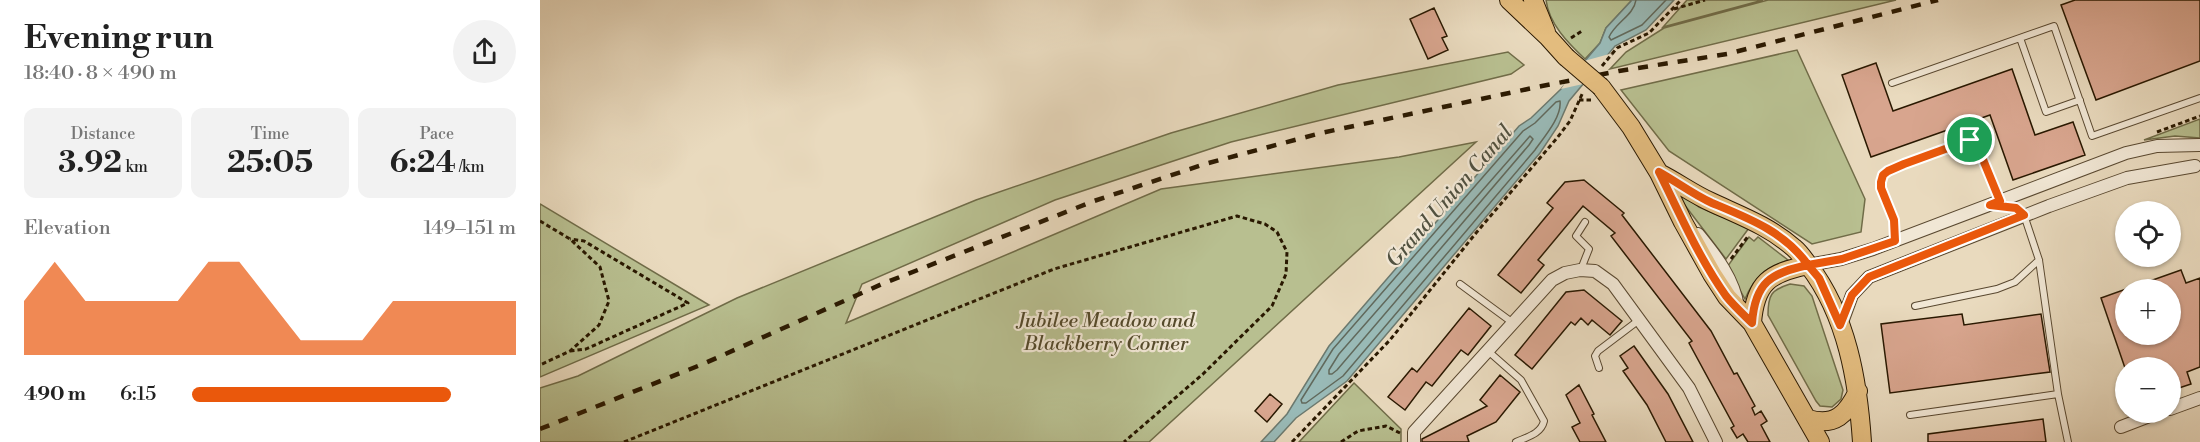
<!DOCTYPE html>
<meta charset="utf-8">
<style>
:root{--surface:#fff;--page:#f2f2f2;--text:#222;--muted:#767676;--accent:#ea580c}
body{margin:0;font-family:"Libre Bodoni",serif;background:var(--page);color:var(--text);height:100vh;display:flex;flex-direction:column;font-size:22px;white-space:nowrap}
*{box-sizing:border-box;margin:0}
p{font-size:20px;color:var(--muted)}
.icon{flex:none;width:33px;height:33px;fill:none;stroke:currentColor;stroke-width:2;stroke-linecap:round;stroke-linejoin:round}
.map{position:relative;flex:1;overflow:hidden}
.details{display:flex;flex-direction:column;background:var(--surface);width:540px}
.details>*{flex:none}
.controls{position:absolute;left:1575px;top:201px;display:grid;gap:12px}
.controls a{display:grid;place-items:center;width:66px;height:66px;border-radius:50%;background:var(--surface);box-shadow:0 2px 4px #0004;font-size:30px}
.pin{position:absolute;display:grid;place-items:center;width:51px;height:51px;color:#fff;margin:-26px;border:3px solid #fff;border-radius:50%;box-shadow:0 2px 6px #0007}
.round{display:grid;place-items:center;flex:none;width:63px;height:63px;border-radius:32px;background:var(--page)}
.headline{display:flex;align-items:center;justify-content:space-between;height:102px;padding:0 24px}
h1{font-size:33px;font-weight:700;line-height:45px}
.metrics{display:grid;grid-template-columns:repeat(3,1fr);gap:9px;height:102px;padding:6px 24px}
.metrics div{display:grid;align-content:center;border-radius:12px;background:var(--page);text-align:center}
.metrics b{font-size:30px;font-weight:700}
.metrics small{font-size:16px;font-weight:400}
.metrics p{font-size:16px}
.chart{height:168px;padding:12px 24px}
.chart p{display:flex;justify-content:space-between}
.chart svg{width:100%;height:108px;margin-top:6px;fill:var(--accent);opacity:.7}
ul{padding:0 24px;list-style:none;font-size:20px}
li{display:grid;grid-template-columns:96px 72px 1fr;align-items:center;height:45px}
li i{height:15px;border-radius:8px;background:var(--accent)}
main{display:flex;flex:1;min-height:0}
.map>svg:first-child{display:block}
.green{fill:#b8bf90;stroke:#706c48;stroke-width:1.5}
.water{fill:#99bab7;stroke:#6c796e;stroke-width:1.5}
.pier{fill:#e9dabe}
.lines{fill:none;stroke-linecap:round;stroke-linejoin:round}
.shore{stroke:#61695c;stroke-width:1.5}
.building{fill:#d8a58e;stroke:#291800;stroke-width:1.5}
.service-casing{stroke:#594830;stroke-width:8}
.minor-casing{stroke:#594830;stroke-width:14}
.primary-casing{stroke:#291800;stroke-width:20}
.path{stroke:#291800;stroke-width:3;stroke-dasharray:4.5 3;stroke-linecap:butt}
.service{stroke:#f1e7d5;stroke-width:6}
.minor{stroke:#f1e7d5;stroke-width:12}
.primary{stroke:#e4bd7f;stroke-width:18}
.rail{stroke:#291800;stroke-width:4.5;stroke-dasharray:10 10;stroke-linecap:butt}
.primary-bridge-casing{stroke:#291800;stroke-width:20;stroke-linecap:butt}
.path-bridge{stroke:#291800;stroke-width:3;stroke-dasharray:4.5 3;stroke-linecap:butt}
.primary-bridge{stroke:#e4bd7f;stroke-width:18}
.route-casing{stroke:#fff;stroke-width:12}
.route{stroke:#ea580c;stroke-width:8}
.labels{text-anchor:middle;stroke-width:4.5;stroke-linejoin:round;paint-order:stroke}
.park-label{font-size:20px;font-style:italic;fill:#544a2b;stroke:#f1e7d5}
.water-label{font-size:21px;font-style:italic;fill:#505140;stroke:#f1e7d5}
</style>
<main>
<section class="details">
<div class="headline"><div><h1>Evening run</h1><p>18:40 · 8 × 490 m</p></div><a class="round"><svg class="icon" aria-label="share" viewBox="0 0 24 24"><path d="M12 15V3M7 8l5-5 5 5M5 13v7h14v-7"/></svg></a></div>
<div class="metrics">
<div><p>Distance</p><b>3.92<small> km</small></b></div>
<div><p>Time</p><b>25:05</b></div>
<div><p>Pace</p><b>6:24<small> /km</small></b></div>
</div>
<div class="chart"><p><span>Elevation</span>149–151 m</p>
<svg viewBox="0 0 160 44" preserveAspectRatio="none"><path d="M0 44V22L10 6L20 22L30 22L40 22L50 22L60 6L70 6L80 22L90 38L100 38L110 38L120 22L130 22L140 22L150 22L160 22V44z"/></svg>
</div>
<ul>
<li><b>490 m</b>6:15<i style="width:80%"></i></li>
</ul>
</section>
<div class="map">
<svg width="1660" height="442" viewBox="0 0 1660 442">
<rect width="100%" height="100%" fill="#e9dabe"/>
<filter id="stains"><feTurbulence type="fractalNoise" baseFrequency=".00333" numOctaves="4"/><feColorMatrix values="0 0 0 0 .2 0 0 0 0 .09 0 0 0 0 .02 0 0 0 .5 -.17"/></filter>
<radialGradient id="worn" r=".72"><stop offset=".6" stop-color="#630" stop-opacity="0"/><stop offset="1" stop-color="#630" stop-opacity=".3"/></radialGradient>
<path class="green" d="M 1006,0 L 1092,0 L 1066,28 L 1060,43 L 1045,59 C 1028,43 1009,24 1006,0 Z
M 1147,0 L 1223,0 L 1123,27 Z
M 1228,0 L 1356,0 L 1070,69 L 1086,52 L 1124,28 Z
M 1257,50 L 1325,199 L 1321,232 L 1272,244 L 1129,151 L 1081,90 Z
M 968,52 L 984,65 L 971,74 L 691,142 L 515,200 L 322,284 L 306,323 L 621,189 L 859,157 L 936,142 L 609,442 L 0,442 L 0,388 L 38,376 L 197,298 L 436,200 L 631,133 L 798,85 Z
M 1660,119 L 1660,138 L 1635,136 L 1604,140 Z
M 1138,191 L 1159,207 L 1209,228 L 1186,259 L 1137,195 Z
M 0,204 L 169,305 L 0,377 Z
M 1209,237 L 1214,241 L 1218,237 L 1248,260 C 1226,268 1214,277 1205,299 L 1187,267 Z
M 1250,284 L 1264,286 L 1272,296 L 1303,390 L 1301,399 L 1292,407 L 1280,406 L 1276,401 L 1228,315 C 1228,295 1231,290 1250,284 Z
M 814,383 L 861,429 L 861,442 L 759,442 Z"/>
<path class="water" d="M 1092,0 L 1134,0 L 1106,30 L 1075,46 L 1029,101 L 1018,126 L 1000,153 L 807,381 L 756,418 L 734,442 L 721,442 L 747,414 L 789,346 L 979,126 L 991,118 L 1021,89 L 1060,43 L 1066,28 Z"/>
<path class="pier" d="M 1073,53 L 1046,86 L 1043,84 L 1021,89 L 1041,59 L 1044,61 Z"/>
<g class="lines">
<path class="shore" d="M 1096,0 C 1094,15 1075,23 1069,37 L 1071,40 L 1102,25 L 1126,0
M 1016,102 L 1020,101 C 1022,117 1004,137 995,150 L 803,376 L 766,403 L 762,403 L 761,400 L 793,349 L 983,131 L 995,123 Z
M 990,136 L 993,139 L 989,145 L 797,370 L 792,374 L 789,374 L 789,370 L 799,354 Z"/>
</g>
<path class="building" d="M 1535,0 L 1660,0 L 1660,61 L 1556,100 L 1521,5 Z
M 894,8 L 907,36 L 902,38 L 908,50 L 888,59 L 870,19 Z
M 1336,63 L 1353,111 L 1472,69 L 1495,135 L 1533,122 L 1545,155 L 1473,180 L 1450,115 L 1331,157 L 1302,75 Z
M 1044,180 L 1084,213 L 1082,215 L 1171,331 L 1194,374 L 1197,373 L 1215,406 L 1212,408 L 1215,415 L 1221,411 L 1227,421 L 1221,425 L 1230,442 L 1208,442 L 1203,434 L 1197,438 L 1191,428 L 1194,426 L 1149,343 L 1152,341 L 1071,236 L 1075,233 L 1043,206 L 998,260 L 1004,265 L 981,293 L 958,275 L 1013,208 L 1007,203 L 1025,182 Z
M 1641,270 L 1646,283 L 1660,278 L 1660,367 L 1647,372 L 1651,384 L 1630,391 L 1630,368 L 1585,368 L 1561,298 L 1586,289 L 1586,334 L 1630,334 L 1630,290 L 1590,290 L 1590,288 Z
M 1044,290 L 1082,321 L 1070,335 L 1052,320 L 1048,325 L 1041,318 L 1035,325 L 1031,322 L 992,369 L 975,355 L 1026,292 Z
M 929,308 L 951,326 L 928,355 L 921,350 L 892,386 L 886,382 L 865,410 L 848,397 L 872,368 L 877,372 Z
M 1422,314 L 1424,325 L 1501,314 L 1510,372 L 1350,393 L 1341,324 Z
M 1094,346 L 1128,394 L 1153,442 L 1126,442 L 1107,405 L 1083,371 L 1088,368 L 1080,356 Z
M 960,375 L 980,392 L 956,422 L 927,436 L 929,442 L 882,442 L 882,439 L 947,406 L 940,400 Z
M 1039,385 L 1054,414 L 1052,415 L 1066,442 L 1040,442 L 1032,427 L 1040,423 L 1026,395 Z
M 730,394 L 742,404 L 727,422 L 715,411 Z
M 1503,419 L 1506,442 L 1388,442 L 1388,434 Z"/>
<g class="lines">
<g class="service-casing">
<path id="service" d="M 1480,38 L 1506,112 L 1540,100
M 1352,83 L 1514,26 L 1552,136 L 1660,98
M 1457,205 L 1476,208 L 1484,215 L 1499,260 L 1518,394 L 1528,442
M 1355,241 L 1354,220 L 1341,188 L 1343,175 L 1348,171 L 1363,164 L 1432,140 L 1438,145 L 1460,200
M 1041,269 L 1049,249 L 1036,236 L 1045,222
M 920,284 L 973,323
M 1375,306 L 1457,289 L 1475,282 L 1499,260
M 948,351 L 981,380 L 1004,421 C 1001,434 987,437 976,442
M 1059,368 L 1055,356 L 1058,351 L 1099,320
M 1370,415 L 1518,394"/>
</g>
<g class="minor-casing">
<path id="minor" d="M 1158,234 C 1176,256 1194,279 1198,307
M 1268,265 L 1301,259 L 1333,249 L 1586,153 L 1617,146 L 1659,145
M 1301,325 L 1312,295 L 1329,277 L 1509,206 L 1587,178 L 1655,166
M 1630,409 L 1660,398
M 1581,427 L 1620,412
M 874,442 L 874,432 L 1012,280 L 1025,273 L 1040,270 L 1055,271 L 1073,284 L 1149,388 L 1176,442"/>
</g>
<g class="primary-casing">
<path id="primary" d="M 969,0 L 1008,37 L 1026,57
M 993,0 L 1006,32
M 1061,87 L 1091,127 L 1119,173 L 1143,222 L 1172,274 L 1187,297 L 1212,323 L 1280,442
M 1119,173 C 1137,182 1153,194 1171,202 C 1201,216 1229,226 1254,248 C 1260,253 1264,259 1269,266 C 1307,316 1318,381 1322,442
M 1212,323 C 1215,282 1230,273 1268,265
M 1268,419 C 1295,427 1307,414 1318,391"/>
</g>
<path class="path" d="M 1134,9 L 1165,0
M 1031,38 L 1042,31
M 1072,54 L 1077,48 L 1109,33 L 1141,0
M 1039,100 L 1052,100
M 1617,132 L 1660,116
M 0,221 L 30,239 L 60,267 L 69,301 L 59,325 L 30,351 L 0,365
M 1191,259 L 1209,235
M 30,351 L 46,349 L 148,303 L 44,241 L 30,239
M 84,442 L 514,269 L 697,216 L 725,224 L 737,232 L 747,252 L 746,274 L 732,306 L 663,374 L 584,442
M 752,442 L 850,340 L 936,233 L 1017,138 L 1030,121 L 1043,92
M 801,442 L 818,431 L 846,426 L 860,433"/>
<use href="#service" class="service"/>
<use href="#minor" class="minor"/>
<use href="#primary" class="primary"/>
<path class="rail" d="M 0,429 L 163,364 L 342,284 L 554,201 L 665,164 L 781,133 L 1002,86 L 1079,71 L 1187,54 L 1398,0"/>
<g class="primary-bridge-casing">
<path id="primary-bridge" d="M 1026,57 L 1061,87"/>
</g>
<path class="path-bridge" d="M 1062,66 L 1072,54"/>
<use href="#primary-bridge" class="primary-bridge"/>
</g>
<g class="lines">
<g class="route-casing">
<path id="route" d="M 1430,140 L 1364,164 L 1348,171 L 1343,175 L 1341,182 L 1341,188 L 1354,220 L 1355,241 L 1302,259 L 1268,265 C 1245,232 1208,218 1172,203 C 1154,195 1137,182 1119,172 C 1140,214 1159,258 1186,296 C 1194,306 1203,314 1212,323 C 1215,282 1231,273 1268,265 L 1279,278 L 1300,325 L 1312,295 L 1329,277 L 1484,215 L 1476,208 L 1450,205 L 1460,201 L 1437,145 L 1430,140"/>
</g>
<use href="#route" class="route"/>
</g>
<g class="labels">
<g class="park-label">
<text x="566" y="327">Jubilee Meadow and<tspan x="566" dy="23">Blackberry Corner</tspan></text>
</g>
<g class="water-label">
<text transform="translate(909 196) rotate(-49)" y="7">Grand Union Canal</text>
</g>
</g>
<rect width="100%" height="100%" filter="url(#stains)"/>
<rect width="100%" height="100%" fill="url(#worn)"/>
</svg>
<div class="controls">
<a><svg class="icon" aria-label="locate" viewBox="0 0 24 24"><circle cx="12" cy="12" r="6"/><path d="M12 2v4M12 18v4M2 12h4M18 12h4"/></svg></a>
<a>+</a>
<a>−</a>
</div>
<div class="pin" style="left:1430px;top:140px;background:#1e9e55"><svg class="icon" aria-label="arrive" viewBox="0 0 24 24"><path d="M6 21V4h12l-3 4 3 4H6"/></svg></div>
</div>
</main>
